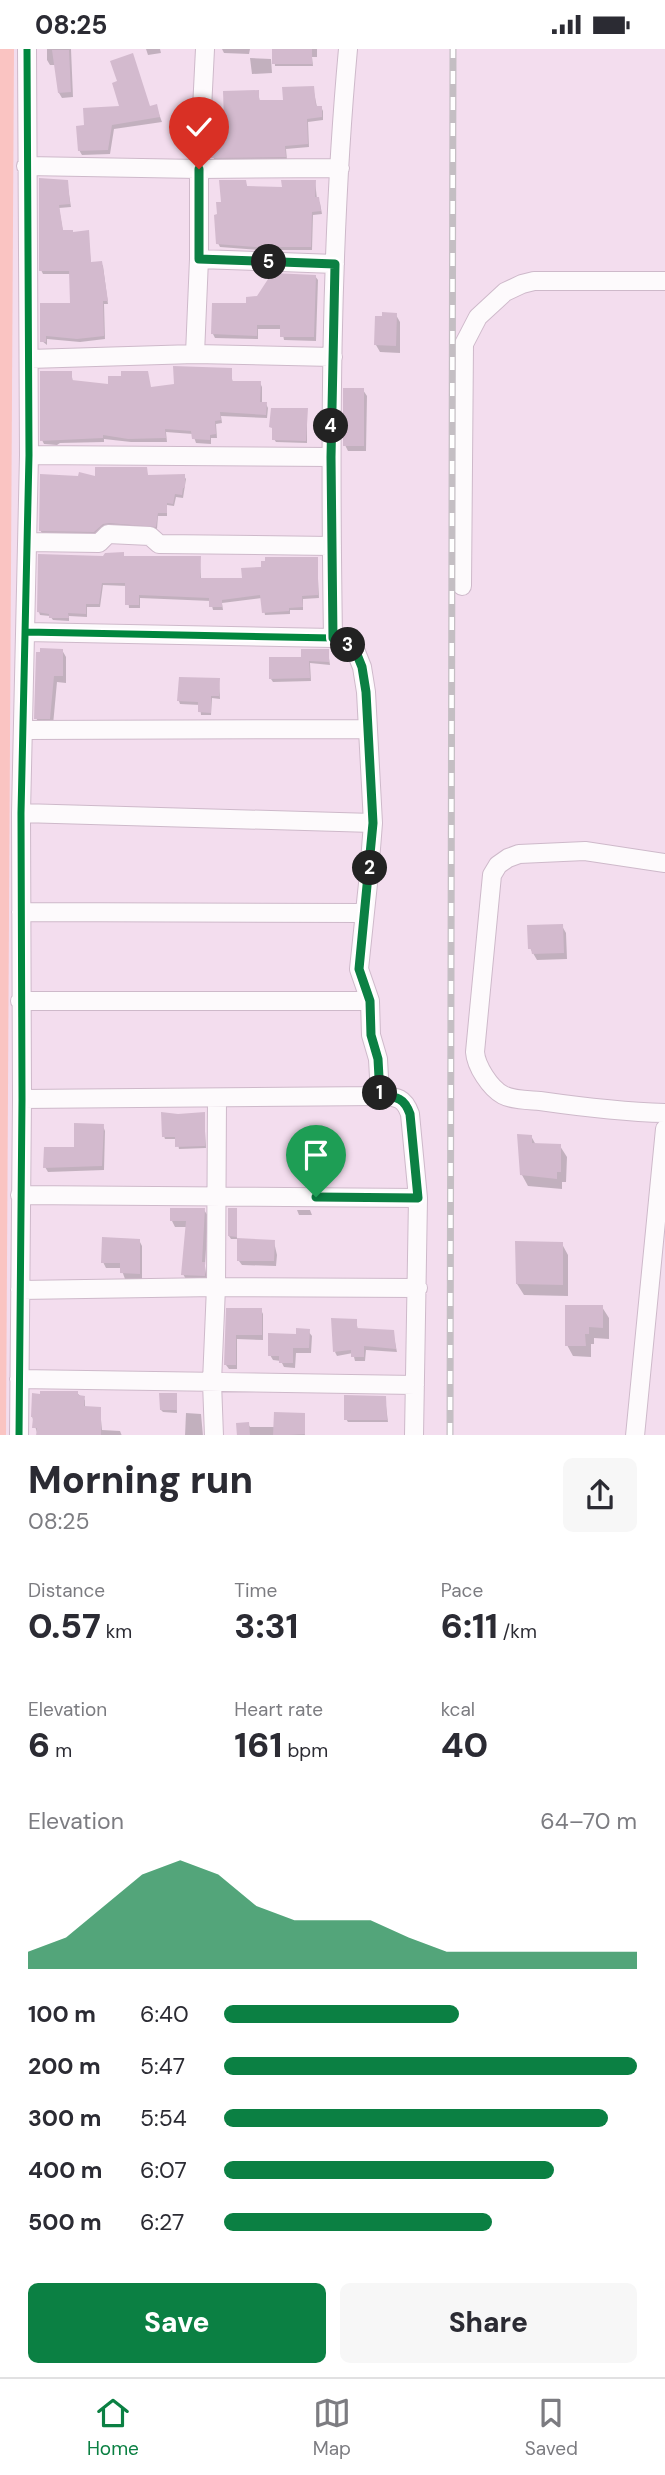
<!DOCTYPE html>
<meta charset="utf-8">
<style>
:root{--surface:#fff;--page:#f7f7f7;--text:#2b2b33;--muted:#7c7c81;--line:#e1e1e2;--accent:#0b8043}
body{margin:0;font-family:"DM Sans",sans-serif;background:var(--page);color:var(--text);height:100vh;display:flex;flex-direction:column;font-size:26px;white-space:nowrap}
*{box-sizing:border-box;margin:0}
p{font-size:23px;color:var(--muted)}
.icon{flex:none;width:38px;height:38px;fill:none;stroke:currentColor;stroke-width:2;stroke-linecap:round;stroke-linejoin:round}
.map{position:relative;height:1386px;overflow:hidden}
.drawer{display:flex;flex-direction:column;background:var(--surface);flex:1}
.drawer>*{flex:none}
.pin{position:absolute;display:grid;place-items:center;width:60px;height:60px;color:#fff;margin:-72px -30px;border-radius:50% 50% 50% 0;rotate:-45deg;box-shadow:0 0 7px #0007}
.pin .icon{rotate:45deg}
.km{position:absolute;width:35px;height:35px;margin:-18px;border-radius:50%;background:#222;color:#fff;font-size:19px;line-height:35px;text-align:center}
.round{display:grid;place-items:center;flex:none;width:74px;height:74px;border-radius:10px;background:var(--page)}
.head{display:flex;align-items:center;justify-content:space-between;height:119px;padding:0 28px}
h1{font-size:38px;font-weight:800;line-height:52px}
.figures{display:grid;grid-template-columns:repeat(3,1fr);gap:10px;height:119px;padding:7px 28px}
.figures div{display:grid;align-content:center}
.figures b{font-size:35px;font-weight:800}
.figures small{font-size:19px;font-weight:400}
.figures p{font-size:19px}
.chart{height:196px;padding:14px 28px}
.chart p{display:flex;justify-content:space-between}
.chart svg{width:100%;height:126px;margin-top:7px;fill:var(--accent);opacity:.7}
.action{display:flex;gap:14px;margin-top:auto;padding:14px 28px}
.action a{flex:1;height:80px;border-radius:10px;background:var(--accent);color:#fff;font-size:28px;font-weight:800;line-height:80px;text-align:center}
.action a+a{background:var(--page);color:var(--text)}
ul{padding:0 28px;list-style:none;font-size:23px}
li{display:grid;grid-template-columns:112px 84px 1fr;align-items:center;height:52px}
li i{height:18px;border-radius:9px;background:var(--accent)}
.status{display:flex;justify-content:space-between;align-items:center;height:49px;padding:0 35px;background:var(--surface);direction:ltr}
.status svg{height:19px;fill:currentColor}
.tab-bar{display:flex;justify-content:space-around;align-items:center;height:98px;border-top:2px solid var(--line);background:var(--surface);font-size:19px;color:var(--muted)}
.tab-bar a{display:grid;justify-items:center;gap:4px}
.tab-bar .active{color:var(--accent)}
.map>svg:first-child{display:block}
.green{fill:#fac4c2}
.shadow{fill:#0003}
.building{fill:#d3bace}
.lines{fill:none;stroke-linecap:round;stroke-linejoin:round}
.minor-casing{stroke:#ceb9ca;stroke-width:20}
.minor{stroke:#fdfafc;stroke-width:18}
.rail-casing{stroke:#c4bec3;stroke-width:7}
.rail{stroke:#fff;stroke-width:4.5;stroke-dasharray:13;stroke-linecap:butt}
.cycleway-casing{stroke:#fff;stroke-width:11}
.cycleway{stroke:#00873e;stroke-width:7}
.route-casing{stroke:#fff;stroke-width:14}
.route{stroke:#0b8043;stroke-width:9}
</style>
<div class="status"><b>08:25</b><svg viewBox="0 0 49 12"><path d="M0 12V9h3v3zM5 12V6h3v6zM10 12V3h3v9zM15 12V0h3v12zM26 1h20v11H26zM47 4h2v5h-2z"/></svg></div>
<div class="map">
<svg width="665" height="1387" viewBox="0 0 665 1387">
<rect width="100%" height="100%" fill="#f3ddee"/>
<path class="green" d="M 0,0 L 14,0 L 6,1387 L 0,1386 Z"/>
<path class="shadow" d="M 47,0 L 71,0 L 73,48 L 62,49 L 59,44 L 56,16 L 50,16 L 47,11 Z
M 146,0 L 160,0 L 161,4 L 148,6 Z
M 222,0 L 250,0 L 249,5 L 224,4 Z
M 274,0 L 317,0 L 317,8 L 312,8 L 313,17 L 275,17 Z
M 250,9 L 271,10 L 272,24 L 252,25 Z
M 313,39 L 317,58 L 321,58 L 323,62 L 323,71 L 308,73 L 309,98 L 286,100 L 287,111 L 215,112 L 213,108 L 226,74 L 258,43 L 260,53 L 285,53 Z
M 156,57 L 162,73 L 114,80 L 110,105 L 82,106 L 79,101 L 86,77 Z
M 41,130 L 67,133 L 71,158 L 59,159 L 63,183 L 73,185 L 88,183 L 91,215 L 101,214 L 103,217 L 108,255 L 104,255 L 105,290 L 80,293 L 47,290 L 47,296 L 42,292 L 41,256 L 72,256 L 71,225 L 43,225 L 41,221 Z
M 315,132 L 317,150 L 320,154 L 322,165 L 313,166 L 312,201 L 258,201 L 220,198 L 218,194 L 218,167 L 222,155 L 245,133 L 248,139 L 283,140 Z
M 315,227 L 318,231 L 316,292 L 284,291 L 282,280 L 258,280 L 258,290 L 215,289 L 213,285 L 258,249 Z
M 396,266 L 400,273 L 400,304 L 380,303 L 376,296 Z
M 230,321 L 233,334 L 260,334 L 262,338 L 262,355 L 266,355 L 268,359 L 267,369 L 221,367 L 222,374 L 216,375 L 217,389 L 211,389 L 211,395 L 196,394 L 193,385 L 166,383 L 167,393 L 131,393 L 104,390 L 104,393 L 60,394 L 57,396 L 44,395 L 42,391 L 71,323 L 73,333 L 151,340 L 176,336 Z
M 363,341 L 367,347 L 366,402 L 348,402 L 345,396 Z
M 307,360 L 307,394 L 276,393 L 274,390 Z
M 146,420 L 148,428 L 184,427 L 186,430 L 183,449 L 176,448 L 174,457 L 167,456 L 167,467 L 158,467 L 157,480 L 111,476 L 105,477 L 96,485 L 42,484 L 40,481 L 97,429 Z
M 125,509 L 200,509 L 201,531 L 244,531 L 262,519 L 317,510 L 319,549 L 303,550 L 303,561 L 290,561 L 290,565 L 265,566 L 262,549 L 222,554 L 223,561 L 213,561 L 211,552 L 140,549 L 140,559 L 129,559 L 127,537 L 103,536 L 100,558 L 87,558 L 87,568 L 69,567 L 69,572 L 53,571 L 50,567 L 40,566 L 39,563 Z
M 62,601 L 66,608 L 66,634 L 57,633 L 53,676 L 40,676 L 36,669 Z
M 328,602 L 330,616 L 310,614 L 311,632 L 273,633 L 271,630 L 303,610 Z
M 219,631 L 220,650 L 212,649 L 211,666 L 201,666 L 200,656 L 180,655 L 179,652 Z
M 562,877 L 566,884 L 567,910 L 537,911 L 530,899 Z
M 204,1065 L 206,1099 L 179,1100 L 177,1090 L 165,1090 L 164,1087 L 178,1067 Z
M 103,1077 L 105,1082 L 104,1121 L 48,1123 L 45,1118 L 75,1100 Z
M 531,1087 L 536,1096 L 560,1097 L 567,1108 L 566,1133 L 562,1133 L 562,1140 L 528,1137 L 522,1126 Z
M 204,1161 L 208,1167 L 205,1217 L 207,1233 L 187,1232 L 183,1225 L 187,1178 L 175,1178 L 172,1172 Z
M 236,1161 L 237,1190 L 231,1190 L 229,1187 Z
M 297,1161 L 310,1161 L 312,1166 L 299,1166 Z
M 139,1191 L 142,1197 L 142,1230 L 125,1230 L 121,1219 L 106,1219 L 103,1213 Z
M 274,1193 L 277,1206 L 276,1217 L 242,1216 L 239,1212 Z
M 562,1195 L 568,1206 L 568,1247 L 524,1246 L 517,1235 Z
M 602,1258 L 609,1269 L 609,1290 L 594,1289 L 594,1295 L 591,1295 L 591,1308 L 573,1307 L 567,1296 Z
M 228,1261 L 261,1261 L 263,1265 L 263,1291 L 237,1290 L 237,1320 L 229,1320 L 226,1316 Z
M 356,1272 L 358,1281 L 393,1283 L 397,1303 L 366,1301 L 365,1312 L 355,1312 L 353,1304 L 337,1307 L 335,1303 Z
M 308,1282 L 312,1287 L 311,1304 L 296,1304 L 295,1319 L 284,1318 L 281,1312 L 273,1311 L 270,1306 L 298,1287 Z
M 77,1344 L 85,1351 L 85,1359 L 100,1360 L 102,1381 L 120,1382 L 122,1387 L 38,1387 L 32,1367 Z
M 176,1346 L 177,1364 L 163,1363 L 161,1361 Z
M 385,1349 L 388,1373 L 348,1373 L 346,1370 Z
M 186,1364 L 201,1365 L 203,1387 L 185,1387 Z
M 304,1366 L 305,1387 L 239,1387 L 248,1375 L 250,1378 L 275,1378 Z"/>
<path class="building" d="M 272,0 L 312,0 L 312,15 L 272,15 Z
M 52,1 L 69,1 L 71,43 L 58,44 Z
M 133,4 L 150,57 L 157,55 L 160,68 L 112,76 L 108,101 L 78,102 L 76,77 L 84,76 L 83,59 L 119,57 L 112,34 L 117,32 L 110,12 Z
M 314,37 L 316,57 L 322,57 L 322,68 L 307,70 L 308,95 L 285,97 L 286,108 L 211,109 L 213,72 L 224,72 L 223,42 L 259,41 L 259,51 L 283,51 L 282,38 Z
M 39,129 L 68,131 L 70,155 L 59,156 L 63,181 L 73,181 L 73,183 L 89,181 L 91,213 L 102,212 L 108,252 L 103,252 L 104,287 L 77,290 L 46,287 L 46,293 L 40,293 L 40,254 L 70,254 L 69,222 L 39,222 Z
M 219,131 L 246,131 L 247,137 L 282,138 L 281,131 L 316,131 L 315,148 L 319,148 L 321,162 L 312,163 L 311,198 L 255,198 L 216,195 L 214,166 L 217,165 L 216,153 L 221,153 Z
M 272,224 L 316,226 L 314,288 L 280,288 L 280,276 L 257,276 L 257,287 L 211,285 L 212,254 L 246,254 L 246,248 L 257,247 Z
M 382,263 L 397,264 L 396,297 L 374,296 L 375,267 L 382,267 Z
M 173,317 L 232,319 L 232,332 L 261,332 L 260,353 L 267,353 L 266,366 L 220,363 L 221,371 L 215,372 L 216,385 L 210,386 L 210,391 L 192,390 L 191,382 L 165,380 L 166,389 L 128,390 L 103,386 L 103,389 L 40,392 L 40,322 L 72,322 L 72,331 L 108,335 L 108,327 L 121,327 L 121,322 L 148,322 L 151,338 L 174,335 Z
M 343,339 L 364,339 L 364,397 L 343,397 Z
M 271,359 L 308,359 L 306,392 L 272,391 L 272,379 L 269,378 Z
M 95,418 L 147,418 L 148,426 L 185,425 L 185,439 L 183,439 L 182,446 L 175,445 L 173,455 L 167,454 L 167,464 L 158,464 L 156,478 L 109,474 L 103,475 L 94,483 L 39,482 L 40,425 L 78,427 L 79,423 L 95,427 Z
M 124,503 L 124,507 L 201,507 L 200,529 L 242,529 L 241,519 L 261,518 L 261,512 L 265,512 L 265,508 L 318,508 L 318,546 L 302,547 L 303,558 L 289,559 L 289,562 L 262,564 L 260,546 L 222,551 L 222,558 L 209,558 L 209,549 L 139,546 L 139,556 L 125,556 L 125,534 L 102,534 L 99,555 L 86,555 L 86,565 L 68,564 L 69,569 L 49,569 L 49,565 L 37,563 L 38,505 L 103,507 L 105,504 Z
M 40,599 L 63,600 L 63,627 L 54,627 L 50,670 L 34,670 L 36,603 L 40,603 Z
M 301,600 L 329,600 L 329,613 L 309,612 L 310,629 L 269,630 L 269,608 L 301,608 Z
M 179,628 L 220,629 L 219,647 L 211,647 L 211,664 L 198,663 L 198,653 L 177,652 Z
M 563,875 L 564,904 L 532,905 L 531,900 L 528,900 L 527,876 Z
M 161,1063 L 178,1065 L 205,1063 L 205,1097 L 175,1098 L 175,1088 L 162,1088 Z
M 74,1074 L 104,1075 L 102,1117 L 43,1119 L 44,1098 L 74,1098 Z
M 517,1085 L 532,1086 L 532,1094 L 561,1095 L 561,1123 L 557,1123 L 557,1130 L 520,1126 Z
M 170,1159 L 205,1159 L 202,1213 L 205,1213 L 205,1227 L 181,1226 L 186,1172 L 170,1172 Z
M 228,1159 L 237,1159 L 237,1188 L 228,1187 Z
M 102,1188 L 140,1190 L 140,1225 L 120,1224 L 120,1214 L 101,1214 Z
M 237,1189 L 275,1191 L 274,1212 L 237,1212 Z
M 515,1192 L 563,1193 L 563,1236 L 516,1235 Z
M 565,1256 L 603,1256 L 603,1279 L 589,1278 L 589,1285 L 585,1285 L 586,1297 L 565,1297 Z
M 226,1259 L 262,1259 L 262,1286 L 236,1286 L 236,1316 L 224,1316 Z
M 331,1269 L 357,1270 L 357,1279 L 394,1281 L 396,1300 L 364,1297 L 364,1308 L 351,1308 L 351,1301 L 333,1303 Z
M 296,1279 L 310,1280 L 309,1299 L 293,1299 L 293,1314 L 279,1314 L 279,1307 L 268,1307 L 268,1284 L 296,1285 Z
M 40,1342 L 78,1342 L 78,1346 L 85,1347 L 84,1357 L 101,1358 L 101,1387 L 36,1387 L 37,1379 L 32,1379 L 33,1368 L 31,1368 L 32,1344 L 40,1345 Z
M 159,1344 L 177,1344 L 177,1361 L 160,1361 Z
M 344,1346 L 386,1347 L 387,1371 L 344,1371 Z
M 274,1363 L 305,1364 L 305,1385 L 273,1387 Z
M 249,1373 L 250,1387 L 237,1387 L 236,1374 Z"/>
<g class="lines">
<g class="minor-casing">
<path id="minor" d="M 26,117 L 199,120 L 340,119
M 199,210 L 335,215
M 195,305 L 199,210 L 199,120 L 205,0
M 29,310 L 195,305 L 333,308
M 29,406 L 331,408
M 28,493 L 99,494 L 108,485 L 150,487 L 159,495 L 332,497
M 462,537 L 464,295 L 478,268 L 505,243 L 522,235 L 534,232 L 665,232
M 26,583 L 333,589 L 346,594 L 356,603 L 362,618 L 366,643 L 373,774 L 369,825 L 359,920 L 370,952 L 371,986 L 378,1010 L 380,1047
M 333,589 C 330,392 330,196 348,0
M 23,681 L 368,680
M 21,764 L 373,774
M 665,814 L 585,802 L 519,805 L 508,809 L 498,816 L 492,826 L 475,1003 C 476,1017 490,1039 503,1046 C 512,1051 529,1051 540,1052 C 582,1058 623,1063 665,1064
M 21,863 L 365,864
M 20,952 L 370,952
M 22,1050 L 380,1047 C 397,1048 404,1048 410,1065 L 418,1149 L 414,1387
M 20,1146 L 418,1149
M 20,1241 L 216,1238 L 418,1239
M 19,1330 L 415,1336
M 19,1387 L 22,1050 L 21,764 L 29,406 L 27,0
M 214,1387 L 212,1333 L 216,1238 L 217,1049
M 635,1387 L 665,1080"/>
</g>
<use href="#minor" class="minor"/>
<g class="rail-casing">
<path id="rail" d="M 450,1387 L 453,0"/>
</g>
<use href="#rail" class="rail"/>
<g class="cycleway-casing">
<path id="cycleway" d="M 26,583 L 333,589 L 346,594 L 356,603 L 362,618 L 366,643 L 373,774 L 369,825 L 359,920 L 370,952 L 371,986 L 378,1010 L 380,1047
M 19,1387 L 22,1050 L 21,764 L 29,406 L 27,0"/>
</g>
<use href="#cycleway" class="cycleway"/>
</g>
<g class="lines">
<g class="route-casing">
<path id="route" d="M 199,120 L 199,210 L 335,215 L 331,408 L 333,589 L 346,594 L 356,603 L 362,618 L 366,643 L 373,774 L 359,920 L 370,952 L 371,986 L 378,1010 L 380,1047 C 397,1048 404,1048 410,1065 L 418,1149 L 316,1148"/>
</g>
<use href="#route" class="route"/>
</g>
</svg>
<div class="pin" style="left:316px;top:1148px;background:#1e9e55"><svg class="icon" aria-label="arrive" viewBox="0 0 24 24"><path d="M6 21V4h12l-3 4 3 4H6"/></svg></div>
<div class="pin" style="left:199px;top:120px;background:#d93025"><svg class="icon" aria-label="check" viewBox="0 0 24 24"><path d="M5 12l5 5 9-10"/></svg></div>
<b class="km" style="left:380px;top:1044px">1</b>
<b class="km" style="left:370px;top:819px">2</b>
<b class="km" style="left:348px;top:596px">3</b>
<b class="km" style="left:331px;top:377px">4</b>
<b class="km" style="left:269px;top:213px">5</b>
</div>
<section class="drawer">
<div class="head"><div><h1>Morning run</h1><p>08:25</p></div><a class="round"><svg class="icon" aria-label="share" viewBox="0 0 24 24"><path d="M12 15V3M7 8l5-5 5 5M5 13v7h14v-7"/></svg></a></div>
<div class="figures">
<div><p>Distance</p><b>0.57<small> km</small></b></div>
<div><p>Time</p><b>3:31</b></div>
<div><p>Pace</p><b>6:11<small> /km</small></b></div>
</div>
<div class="figures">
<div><p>Elevation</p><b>6<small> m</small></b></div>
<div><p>Heart rate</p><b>161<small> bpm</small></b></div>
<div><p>kcal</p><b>40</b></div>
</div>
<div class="chart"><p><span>Elevation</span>64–70 m</p>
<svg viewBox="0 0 160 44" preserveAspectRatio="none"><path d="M0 44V38L10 33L20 22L30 11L40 6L50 11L60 22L70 27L80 27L90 27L100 33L110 38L120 38L130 38L140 38L150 38L160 38V44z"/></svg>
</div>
<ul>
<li><b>100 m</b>6:40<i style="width:57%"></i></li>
<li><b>200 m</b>5:47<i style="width:100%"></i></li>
<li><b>300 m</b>5:54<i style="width:93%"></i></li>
<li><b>400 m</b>6:07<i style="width:80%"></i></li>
<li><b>500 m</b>6:27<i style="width:65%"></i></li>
</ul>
<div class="action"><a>Save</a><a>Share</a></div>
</section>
<nav class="tab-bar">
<a class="active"><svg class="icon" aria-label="home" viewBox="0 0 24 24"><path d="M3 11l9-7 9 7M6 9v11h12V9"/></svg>Home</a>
<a><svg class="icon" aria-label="map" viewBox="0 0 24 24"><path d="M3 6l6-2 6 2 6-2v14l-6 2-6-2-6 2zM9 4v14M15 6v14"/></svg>Map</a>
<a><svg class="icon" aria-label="saved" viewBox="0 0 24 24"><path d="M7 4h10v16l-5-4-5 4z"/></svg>Saved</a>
</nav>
